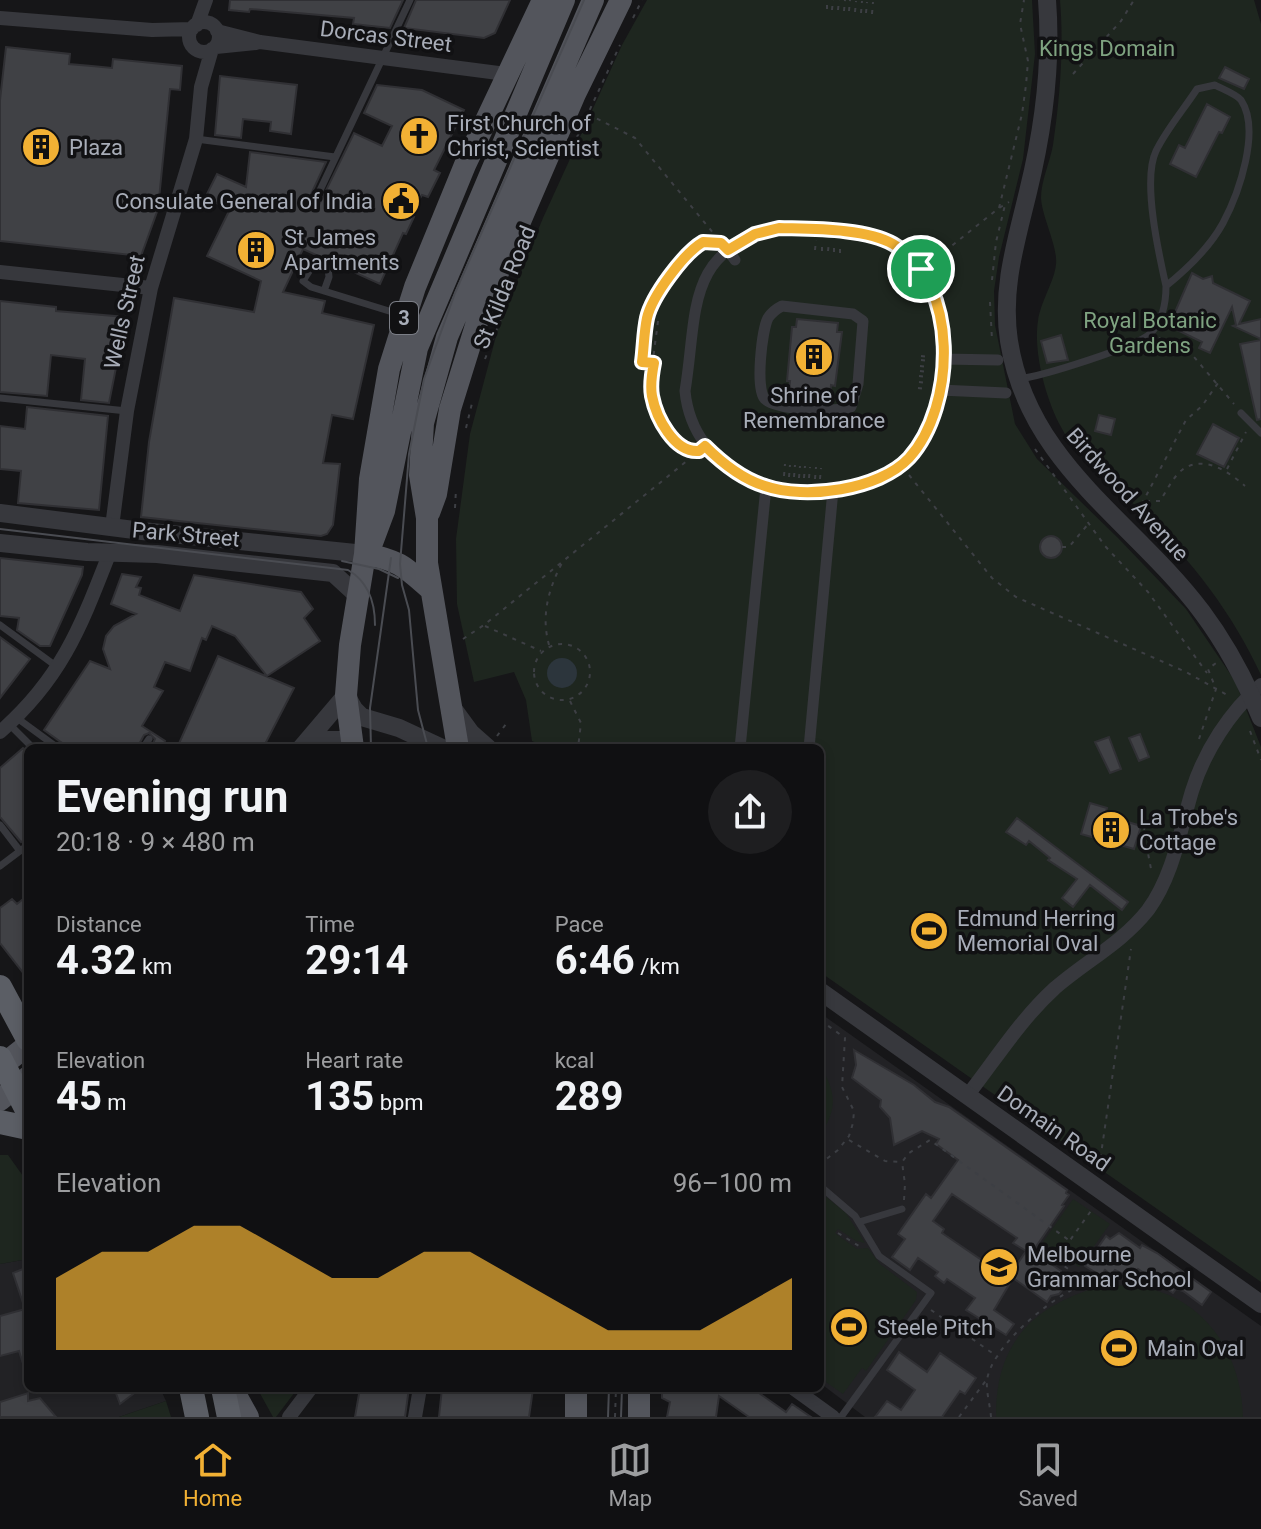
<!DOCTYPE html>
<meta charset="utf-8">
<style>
:root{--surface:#101012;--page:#1e1e20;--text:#f1f3f6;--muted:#9c9d9f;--line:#303032;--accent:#f2b134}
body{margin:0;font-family:Roboto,sans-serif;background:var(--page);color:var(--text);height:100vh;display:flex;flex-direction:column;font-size:30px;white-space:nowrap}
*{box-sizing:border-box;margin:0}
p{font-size:26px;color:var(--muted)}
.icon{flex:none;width:44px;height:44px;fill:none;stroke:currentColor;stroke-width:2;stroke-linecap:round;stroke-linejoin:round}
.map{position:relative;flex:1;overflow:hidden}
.sheet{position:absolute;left:24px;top:744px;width:800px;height:648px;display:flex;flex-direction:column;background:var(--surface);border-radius:12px;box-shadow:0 4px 12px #0003,0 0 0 2px var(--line)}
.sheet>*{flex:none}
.pin{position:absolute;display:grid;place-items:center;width:68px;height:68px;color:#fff;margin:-34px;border:4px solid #fff;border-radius:50%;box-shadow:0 2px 8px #0007}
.round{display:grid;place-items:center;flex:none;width:84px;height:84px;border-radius:42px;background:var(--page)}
.overview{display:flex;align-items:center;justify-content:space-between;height:136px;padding:0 32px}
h1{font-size:44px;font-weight:700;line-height:60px}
.metrics{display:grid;grid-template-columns:repeat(3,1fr);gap:12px;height:136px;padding:8px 32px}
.metrics div{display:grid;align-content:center}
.metrics b{font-size:40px;font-weight:700}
.metrics small{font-size:22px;font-weight:400}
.metrics p{font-size:22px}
.chart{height:224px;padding:16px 32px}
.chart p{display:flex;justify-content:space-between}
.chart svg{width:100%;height:144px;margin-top:8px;fill:var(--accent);opacity:.7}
.tab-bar{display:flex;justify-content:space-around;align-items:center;height:112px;border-top:2px solid var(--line);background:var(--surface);font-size:22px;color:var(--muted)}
.tab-bar a{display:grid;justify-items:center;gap:4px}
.tab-bar .current{color:var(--accent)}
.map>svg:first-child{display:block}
.built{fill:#222225}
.green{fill:#1e261f}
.water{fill:#2c353c}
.building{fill:#404145;stroke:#303034;stroke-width:2;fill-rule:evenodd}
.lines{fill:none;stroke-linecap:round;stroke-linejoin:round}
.path{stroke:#3d3f44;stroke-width:2;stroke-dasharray:4 6;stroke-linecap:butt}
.service{stroke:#37383d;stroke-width:7}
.pedestrian{stroke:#37383d;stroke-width:11}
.minor{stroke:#37383d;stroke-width:14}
.tertiary{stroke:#37383d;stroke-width:18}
.primary{stroke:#53555c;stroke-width:22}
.trunk{stroke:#5b5e65;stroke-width:24}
.tram{stroke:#4a4c52;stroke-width:2}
.route-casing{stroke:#fff;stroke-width:16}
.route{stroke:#f2b134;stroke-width:10}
.labels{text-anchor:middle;stroke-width:7;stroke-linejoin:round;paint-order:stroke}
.shield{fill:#111113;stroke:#7b7e86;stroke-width:2}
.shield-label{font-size:20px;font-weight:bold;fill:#a8adb8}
.street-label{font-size:22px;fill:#a8adb8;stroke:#111113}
.park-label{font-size:22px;fill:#7fa381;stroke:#111113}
.poi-label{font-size:22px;fill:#a8adb8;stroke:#111113;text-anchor:start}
</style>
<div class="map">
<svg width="1261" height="1417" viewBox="0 0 1261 1417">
<rect width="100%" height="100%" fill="#161618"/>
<path class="built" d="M 820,1013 L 1261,1326 L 1261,1417 L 865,1417 L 820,1383 Z
M 28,1259 L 28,1388 L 160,1388 L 166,1401 L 119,1417 L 0,1417 L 0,1264 Z"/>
<path class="green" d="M 647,0 L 1032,0 L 1035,54 L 1023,159 L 999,257 L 994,291 L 995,325 L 1015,424 L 1037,459 L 1118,538 L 1186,609 L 1235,681 L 1261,747 L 1261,1282 L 820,972 L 820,748 L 548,748 L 532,741 L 526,700 L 514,672 L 474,682 L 457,604 L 456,539 L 470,434 L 499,325 L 543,218 L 622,45 Z
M 1060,0 L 1254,0 L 1261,24 L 1261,675 C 1233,614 1192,561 1144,514 C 1116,486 1079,463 1061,427 C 1046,400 1033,352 1038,321 C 1040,303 1055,280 1056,264 C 1058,247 1042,217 1041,198 C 1041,181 1050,162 1053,145 C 1060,97 1064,48 1060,0 Z
M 820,1065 C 836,1092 838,1109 820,1135 Z
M 0,1155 L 8,1155 L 28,1183 L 28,1259 L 0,1264 Z
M 820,1192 L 846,1213 L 865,1243 L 856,1241 L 838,1229 L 835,1233 L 857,1249 L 868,1248 L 880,1264 L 917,1292 L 916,1300 L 866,1371 L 862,1368 L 843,1394 L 820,1378 Z
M 1073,1199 L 1110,1224 L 1079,1267 L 1043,1242 Z
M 1102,1286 C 1112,1286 1123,1285 1133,1286 C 1202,1293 1242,1352 1243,1417 L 996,1417 C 995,1343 1033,1305 1102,1286 Z
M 257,1388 L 298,1388 L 276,1417 L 273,1417 Z
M 166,1401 L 171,1417 L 119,1417 Z"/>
<path class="water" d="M547 673a15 15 0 1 1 30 0a15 15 0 1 1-30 0Z"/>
<path class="building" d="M 230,0 L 403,0 L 390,28 L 353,24 L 354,18 L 250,9 L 249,12 L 229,10 Z
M 416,0 L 510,0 L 495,33 L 484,38 L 404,28 Z
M 6,47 L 70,54 L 69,64 L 92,66 L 112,68 L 113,59 L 182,66 L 180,90 L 170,89 L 158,209 L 141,256 L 0,241 L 0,100 Z
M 1225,67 L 1249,79 L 1244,89 L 1219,78 Z
M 220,76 L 297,85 L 291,134 L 270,131 L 271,122 L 243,119 L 241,138 L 215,135 Z
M 377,85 L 422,90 L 464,110 L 434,170 L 440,173 L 428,197 L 422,195 L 410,215 L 414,217 L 406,234 L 403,233 L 380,284 L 303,249 L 283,292 L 325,301 L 322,313 L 374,325 L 353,419 L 332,415 L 323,463 L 340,464 L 333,525 L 327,534 L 321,536 L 141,517 L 149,442 L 174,298 L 254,312 L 261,281 L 207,256 L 230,209 L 205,198 L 217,174 L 246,187 L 250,152 L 326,162 L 307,203 L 310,210 L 316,211 L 354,133 L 382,146 L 392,126 L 364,113 Z
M 1207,104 L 1230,117 L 1222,133 L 1219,132 L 1196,177 L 1170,164 L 1179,145 L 1185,148 Z
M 1192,273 L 1203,279 L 1212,276 L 1213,283 L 1250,301 L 1239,324 L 1261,319 L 1261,339 L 1233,326 L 1236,325 L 1232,307 L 1210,353 L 1199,348 L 1202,342 L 1169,326 Z
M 0,301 L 56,307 L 56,311 L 126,317 L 109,403 L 81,400 L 85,359 L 51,355 L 47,396 L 0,392 Z
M 797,319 L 838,323 L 837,332 L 842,332 L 835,386 L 831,385 L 830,396 L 789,391 L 790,381 L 787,381 L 792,327 L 796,327 Z
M 1061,335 L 1068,360 L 1047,363 L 1041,341 Z
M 1261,340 L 1261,419 L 1257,420 L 1240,344 Z
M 27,407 L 108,416 L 99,510 L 18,503 L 21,471 L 0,469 L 0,426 L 25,429 Z
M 1099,415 L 1115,419 L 1111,435 L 1095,431 Z
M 1213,424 L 1239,438 L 1224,467 L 1197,454 Z
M1040 547a11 11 0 1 1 22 0a11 11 0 1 1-22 0Z
M 0,558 L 83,567 L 82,575 L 50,646 L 40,646 L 17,630 L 19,618 L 0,616 Z
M 122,574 L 141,577 L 136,587 L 141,588 L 139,595 L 180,611 L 194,575 L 301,592 L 313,609 L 304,618 L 320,641 L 267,676 L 235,636 L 212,626 L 206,640 L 202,638 L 190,671 L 165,662 L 154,687 L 163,691 L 142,726 L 165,741 L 162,748 L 151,748 L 155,739 L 149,733 L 144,735 L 137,748 L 64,748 L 62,743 L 44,730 L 90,661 L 110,669 L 103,649 L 106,636 L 114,626 L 136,614 L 111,604 Z
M 0,637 L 30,659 L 0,698 Z
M 218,656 L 294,688 L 263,748 L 177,748 Z
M 1140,734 L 1149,757 L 1139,761 L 1129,738 Z
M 1109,737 L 1121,769 L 1110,773 L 1095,742 Z
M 23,748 L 28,752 L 28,839 L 21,842 L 0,817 L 0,768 Z
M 1090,803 L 1107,808 L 1105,815 L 1141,826 L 1134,849 L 1081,834 Z
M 1017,818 L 1128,902 L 1122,910 L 1090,885 L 1073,907 L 1062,898 L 1077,879 L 1048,860 L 1050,858 L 1029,841 L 1026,845 L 1006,832 Z
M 28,895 L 28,979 L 0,943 L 0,908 L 12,899 L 17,904 Z
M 854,1050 L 914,1085 L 935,1102 L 949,1107 L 1067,1190 L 1066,1193 L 1069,1195 L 1062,1205 L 1064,1206 L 1033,1251 L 1061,1271 L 1063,1289 L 1059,1294 L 1051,1296 L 1047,1302 L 1013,1278 L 994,1310 L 1014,1324 L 1006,1335 L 966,1310 L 975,1298 L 947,1279 L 944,1283 L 935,1276 L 938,1272 L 918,1258 L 910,1270 L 892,1257 L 905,1239 L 898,1234 L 926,1194 L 931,1198 L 958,1160 L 936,1144 L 939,1139 L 922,1131 L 894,1145 L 890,1118 L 880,1107 L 881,1100 L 852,1078 L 856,1065 ZM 952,1194 L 1017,1238 L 1013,1243 L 1026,1251 L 1012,1272 L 999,1263 L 995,1269 L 942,1233 L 944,1229 L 933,1221 Z
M 1119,1233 L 1140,1248 L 1142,1245 L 1157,1253 L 1211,1292 L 1202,1305 L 1183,1291 L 1176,1289 L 1173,1293 L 1138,1269 L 1134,1274 L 1127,1269 L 1123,1274 L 1115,1270 L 1111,1275 L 1105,1270 L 1101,1276 L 1085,1266 L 1106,1236 L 1110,1239 Z
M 28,1267 L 28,1373 L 26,1373 L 19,1351 L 0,1356 L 0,1316 L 25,1309 L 13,1273 Z
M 899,1352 L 927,1372 L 940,1353 L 976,1378 L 965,1394 L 960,1391 L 942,1417 L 875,1417 L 887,1401 L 901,1410 L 915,1390 L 887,1370 Z
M 114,1388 L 141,1388 L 120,1404 Z
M 360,1388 L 409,1388 L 405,1417 L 355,1417 Z
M 442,1388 L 533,1389 L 529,1417 L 439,1417 Z
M 662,1388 L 762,1388 L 759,1393 L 786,1412 L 792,1404 L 811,1417 L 749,1417 L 719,1396 L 716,1417 L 667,1417 L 670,1402 L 662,1398 Z
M 28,1393 L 28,1401 L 40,1398 L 56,1417 L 0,1417 L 0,1402 Z"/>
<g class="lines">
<path class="path" d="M 827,9 L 827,0
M 832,10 L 833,0
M 838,10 L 839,0
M 844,11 L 845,0
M 849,11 L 850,0
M 855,12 L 856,1
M 861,13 L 862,1
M 866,13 L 867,2
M 872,14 L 873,2
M 633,18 L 642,0
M 1073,74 L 1121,21 L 1134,0
M 588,114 L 635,138 L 719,240
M 577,137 L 620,45
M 999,208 L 1022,114 L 1026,85 L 1028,61 L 1020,24 L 1024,0
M 815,250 L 816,240
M 822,251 L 822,241
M 828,251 L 829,242
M 834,252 L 834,242
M 840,253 L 840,243
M 929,264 L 999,208 L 1009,202
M 992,280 L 996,242 L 1005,205
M 990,302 L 992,340
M 658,321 C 653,364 644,394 670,433 C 676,443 681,450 694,452
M 1159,338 L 1194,357 L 1234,404
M 921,356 L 930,357
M 485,359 L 527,253
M 921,360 L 930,361
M 654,363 L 642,362 L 647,316 L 657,296 L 677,267 L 698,245 L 715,242
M 920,366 L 929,367
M 920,371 L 929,372
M 919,376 L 929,377
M 919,382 L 928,383
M 918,388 L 927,389
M 466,428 L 473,399
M 1035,449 L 1105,546 L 1148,592 L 1207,673
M 1227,469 L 1246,432
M 909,475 L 992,578 L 1016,597 L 1186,672 L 1229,696
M 784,476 L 785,464
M 789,477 L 790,465
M 794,477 L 795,465
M 799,478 L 800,466
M 804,478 L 805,466
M 809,478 L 810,467
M 815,479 L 816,467
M 820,479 L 821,468
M 1146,501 L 1160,501 C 1166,492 1173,477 1182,470 C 1204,454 1229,472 1245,486
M 455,508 L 456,489
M 1137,513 L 1186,420 L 1202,406 L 1218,383
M 1062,547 L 1069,547 L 1089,523
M 485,626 L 541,651
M 463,639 L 484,625 L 698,452
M534 672a28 28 0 1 1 56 0a28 28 0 1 1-56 0Z
M 549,645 C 541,616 548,590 562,563
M 570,701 L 581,723 L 578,748
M 1250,731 L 1261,760
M 497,736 L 506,724
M 1199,739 L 1216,689 L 1208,669 L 1216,663
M 1145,826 L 1142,838 L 1147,848 L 1152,874
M 820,1020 L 845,1038 L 842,1087 L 854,1111 L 853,1123 L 849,1136 L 838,1150 L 820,1164
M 849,1140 L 885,1161 L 901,1162
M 1099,1168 L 1131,949
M 904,1200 L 905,1184 L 902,1162 L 909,1153 L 930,1140 L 1070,1241
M 838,1233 L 859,1246
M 1077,1286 L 1071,1271 L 1056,1260 L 1093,1208
M 931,1310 L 998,1357
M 615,1417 L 616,1388
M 959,1417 L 987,1379
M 991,1417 C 990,1405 986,1391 987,1380 C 992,1344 1061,1288 1094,1281 C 1115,1277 1136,1280 1156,1286 L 1158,1283"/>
<path class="service" d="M 196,139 L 335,157
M 313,205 L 410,0
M 324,291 L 329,277 L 328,268 L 315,262 L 303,281 L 311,287 L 402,315
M 1019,379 C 1042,376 1137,347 1151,333 C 1163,320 1166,303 1166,286 C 1187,269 1210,247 1223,223 C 1239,193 1261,130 1241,100 C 1236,94 1222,89 1215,85 L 1197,89 C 1184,109 1166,130 1156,151 C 1142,180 1159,255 1166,286
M 0,398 L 127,411
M 1241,413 L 1261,433
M 0,625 L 56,666
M 17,718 L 58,748
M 9,724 L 33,748
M 143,748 L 149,739
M 0,825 L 20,851
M 0,866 L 28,845
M 820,1186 L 855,1216 L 879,1256 L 931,1293 L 841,1417
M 859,1222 L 902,1209"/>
<path class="pedestrian" d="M 779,228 C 810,229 865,228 893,244 C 960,282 956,405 909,457 C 891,478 865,483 839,489 C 810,495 776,492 750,479 C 713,462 689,432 685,391 C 698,313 684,249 779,228 Z
M 728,250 L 735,260
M 782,306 L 853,314 L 863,321 L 858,384 L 851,407 C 836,413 777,410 765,399 C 755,389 762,330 768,318 C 772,312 776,309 782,306 Z
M 943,359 L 998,360
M 940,390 L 1006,393
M 740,748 L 766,487
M 809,748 L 833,490"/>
<path class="minor" d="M 0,18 L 152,30 L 192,29
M189 37a15 15 0 1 1 30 0a15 15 0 1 1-30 0Z
M 197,25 L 206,0
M 217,31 L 260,42 L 506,74
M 216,47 L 256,43
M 0,272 L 151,288
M 112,527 L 127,411 L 151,288 L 196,139 L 201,87 L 212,49
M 0,732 C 62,678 81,626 110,552
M 967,1096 C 996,1059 1020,1020 1055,988 C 1086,961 1122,943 1148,910 C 1173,876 1180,831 1192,791 C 1204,752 1230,711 1261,685
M 793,1388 L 833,1417
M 289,1417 L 311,1388
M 415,1417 L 420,1388"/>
<path class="tertiary" d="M 1047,0 C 1052,63 1043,131 1028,192 C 1016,242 1001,289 1009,341 C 1028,464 1133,520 1202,612 C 1226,644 1246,682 1261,718
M 0,513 L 142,531 L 365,554
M 0,543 L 87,552 L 157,554 L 333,573 L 358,596
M 452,707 L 471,733 L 488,748
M 301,748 L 346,695 L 354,709 L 362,717 L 399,728 L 442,748
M 314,748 L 328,740 L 351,740
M 820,991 L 1261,1304"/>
<path class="primary" d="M 429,513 L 436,494 L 450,409 L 478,319 L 575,94 L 621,0
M 372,543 L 384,511 L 417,348 L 564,0
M 365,554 C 399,560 405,567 430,589
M 353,748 L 346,695 L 350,645 L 365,554 L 370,479 L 389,369 L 415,287 L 465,165 L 543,0
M 458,748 L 427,563 L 427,518 L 420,475 L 423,423 L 447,337 L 593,0
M 0,1067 L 28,1045
M 0,1100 L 28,1077
M 232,1388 L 248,1417
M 576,1388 L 576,1417
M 639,1388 L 639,1417"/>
<path class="trunk" d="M 0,987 L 28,1039
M 0,1058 L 28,1112
M 0,1122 L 28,1128
M 191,1388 L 197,1417
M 223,1388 L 229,1417"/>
<path class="tram" d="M 0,529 L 348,570 C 369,582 375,602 375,625
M 342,561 L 379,569 L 398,578
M 371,748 L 370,708 L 391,558
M 428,748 L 418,710 L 409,610 L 402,585 L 400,564 L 409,454 L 424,379 L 455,293 L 584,0
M 608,1417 L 609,1388
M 621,1417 L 622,1388"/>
</g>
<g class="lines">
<g class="route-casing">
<path id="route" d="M 779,228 C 810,229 866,228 893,244 C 960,283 956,406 909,458 C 879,490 805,500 765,486 C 742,479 722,463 705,446 L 699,451 C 674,453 656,417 652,396 C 650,385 652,373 654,363 L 642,362 C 644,347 644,332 647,318 C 652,296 684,253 703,242 L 721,243 L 728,250 L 755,234 Z"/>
</g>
<use href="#route" class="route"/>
</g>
<defs>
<g id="church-disc" transform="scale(2)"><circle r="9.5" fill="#f2b134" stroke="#111113"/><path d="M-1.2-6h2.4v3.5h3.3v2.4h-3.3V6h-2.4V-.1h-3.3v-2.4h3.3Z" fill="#111"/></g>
<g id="building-disc" transform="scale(2)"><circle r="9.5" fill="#f2b134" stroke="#111113"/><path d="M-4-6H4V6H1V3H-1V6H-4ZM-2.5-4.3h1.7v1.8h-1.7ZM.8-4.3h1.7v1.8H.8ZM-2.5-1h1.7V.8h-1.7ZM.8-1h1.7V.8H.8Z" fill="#111"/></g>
<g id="civic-disc" transform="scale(2)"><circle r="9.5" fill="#f2b134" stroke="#111113"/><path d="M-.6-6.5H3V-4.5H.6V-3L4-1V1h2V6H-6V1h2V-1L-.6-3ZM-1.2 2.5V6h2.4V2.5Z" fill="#111"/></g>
<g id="stadium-disc" transform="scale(2)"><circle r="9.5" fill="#f2b134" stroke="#111113"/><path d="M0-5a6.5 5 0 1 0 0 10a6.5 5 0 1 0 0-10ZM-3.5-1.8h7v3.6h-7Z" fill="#111"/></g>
<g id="school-disc" transform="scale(2)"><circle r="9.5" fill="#f2b134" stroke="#111113"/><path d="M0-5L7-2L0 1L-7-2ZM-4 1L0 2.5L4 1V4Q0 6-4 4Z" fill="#111"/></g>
</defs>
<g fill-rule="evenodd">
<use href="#church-disc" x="419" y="136"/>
<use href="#building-disc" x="41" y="147"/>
<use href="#civic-disc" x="401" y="201"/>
<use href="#building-disc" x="256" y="250"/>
<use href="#building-disc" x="814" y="357"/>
<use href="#building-disc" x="1111" y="830"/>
<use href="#stadium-disc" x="929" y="931"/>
<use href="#school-disc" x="999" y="1267"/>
<use href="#stadium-disc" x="849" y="1327"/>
<use href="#stadium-disc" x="1119" y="1348"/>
</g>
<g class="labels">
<rect class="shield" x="390" y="302" width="28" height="32" rx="6"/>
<g class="shield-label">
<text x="404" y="325">3</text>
</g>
<g class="street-label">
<text transform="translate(386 36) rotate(7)" y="8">Dorcas Street</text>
<text transform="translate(504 287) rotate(-68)" y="8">St Kilda Road</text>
<text transform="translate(124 312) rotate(-77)" y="8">Wells Street</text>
<text transform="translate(1128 494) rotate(48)" y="8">Birdwood Avenue</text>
<text transform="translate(186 534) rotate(5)" y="8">Park Street</text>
<text transform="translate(1054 1128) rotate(35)" y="8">Domain Road</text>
</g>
<g class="park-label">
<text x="1107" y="56">Kings Domain</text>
<text x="1150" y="328">Royal Botanic<tspan x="1150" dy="25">Gardens</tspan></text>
</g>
<g class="poi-label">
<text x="447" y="131">First Church of<tspan x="447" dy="25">Christ, Scientist</tspan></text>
<text x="69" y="155">Plaza</text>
<text x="373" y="209" text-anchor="end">Consulate General of India</text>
<text x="284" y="245">St James<tspan x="284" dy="25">Apartments</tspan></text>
<text x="814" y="403" text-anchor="middle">Shrine of<tspan x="814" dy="25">Remembrance</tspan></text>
<text x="1139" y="825">La Trobe's<tspan x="1139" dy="25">Cottage</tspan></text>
<text x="957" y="926">Edmund Herring<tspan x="957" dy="25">Memorial Oval</tspan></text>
<text x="1027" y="1262">Melbourne<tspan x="1027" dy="25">Grammar School</tspan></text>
<text x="877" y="1335">Steele Pitch</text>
<text x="1147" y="1356">Main Oval</text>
</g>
</g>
</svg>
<div class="pin" style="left:921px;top:269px;background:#1e9e55"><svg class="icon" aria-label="arrive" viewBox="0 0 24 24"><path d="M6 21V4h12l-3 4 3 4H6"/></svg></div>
<section class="sheet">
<div class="overview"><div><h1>Evening run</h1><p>20:18 · 9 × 480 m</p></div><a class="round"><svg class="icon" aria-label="share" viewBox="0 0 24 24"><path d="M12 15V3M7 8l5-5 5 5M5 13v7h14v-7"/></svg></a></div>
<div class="metrics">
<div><p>Distance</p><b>4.32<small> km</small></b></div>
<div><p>Time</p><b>29:14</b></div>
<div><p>Pace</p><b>6:46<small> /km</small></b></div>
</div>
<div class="metrics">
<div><p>Elevation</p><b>45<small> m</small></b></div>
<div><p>Heart rate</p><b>135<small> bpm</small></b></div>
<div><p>kcal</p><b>289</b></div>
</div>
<div class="chart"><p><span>Elevation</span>96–100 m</p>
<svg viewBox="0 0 160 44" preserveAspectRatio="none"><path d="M0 44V22L10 14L20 14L30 6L40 6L50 14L60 22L70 22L80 14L90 14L100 22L110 30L120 38L130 38L140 38L150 30L160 22V44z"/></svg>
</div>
</section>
</div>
<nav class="tab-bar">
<a class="current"><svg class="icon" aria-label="home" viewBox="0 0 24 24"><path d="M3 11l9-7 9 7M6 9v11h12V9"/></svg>Home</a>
<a><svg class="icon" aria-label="map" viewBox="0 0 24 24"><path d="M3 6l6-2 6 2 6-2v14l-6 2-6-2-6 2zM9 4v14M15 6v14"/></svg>Map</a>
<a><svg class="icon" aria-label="saved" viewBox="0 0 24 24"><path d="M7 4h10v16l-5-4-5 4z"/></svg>Saved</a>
</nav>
